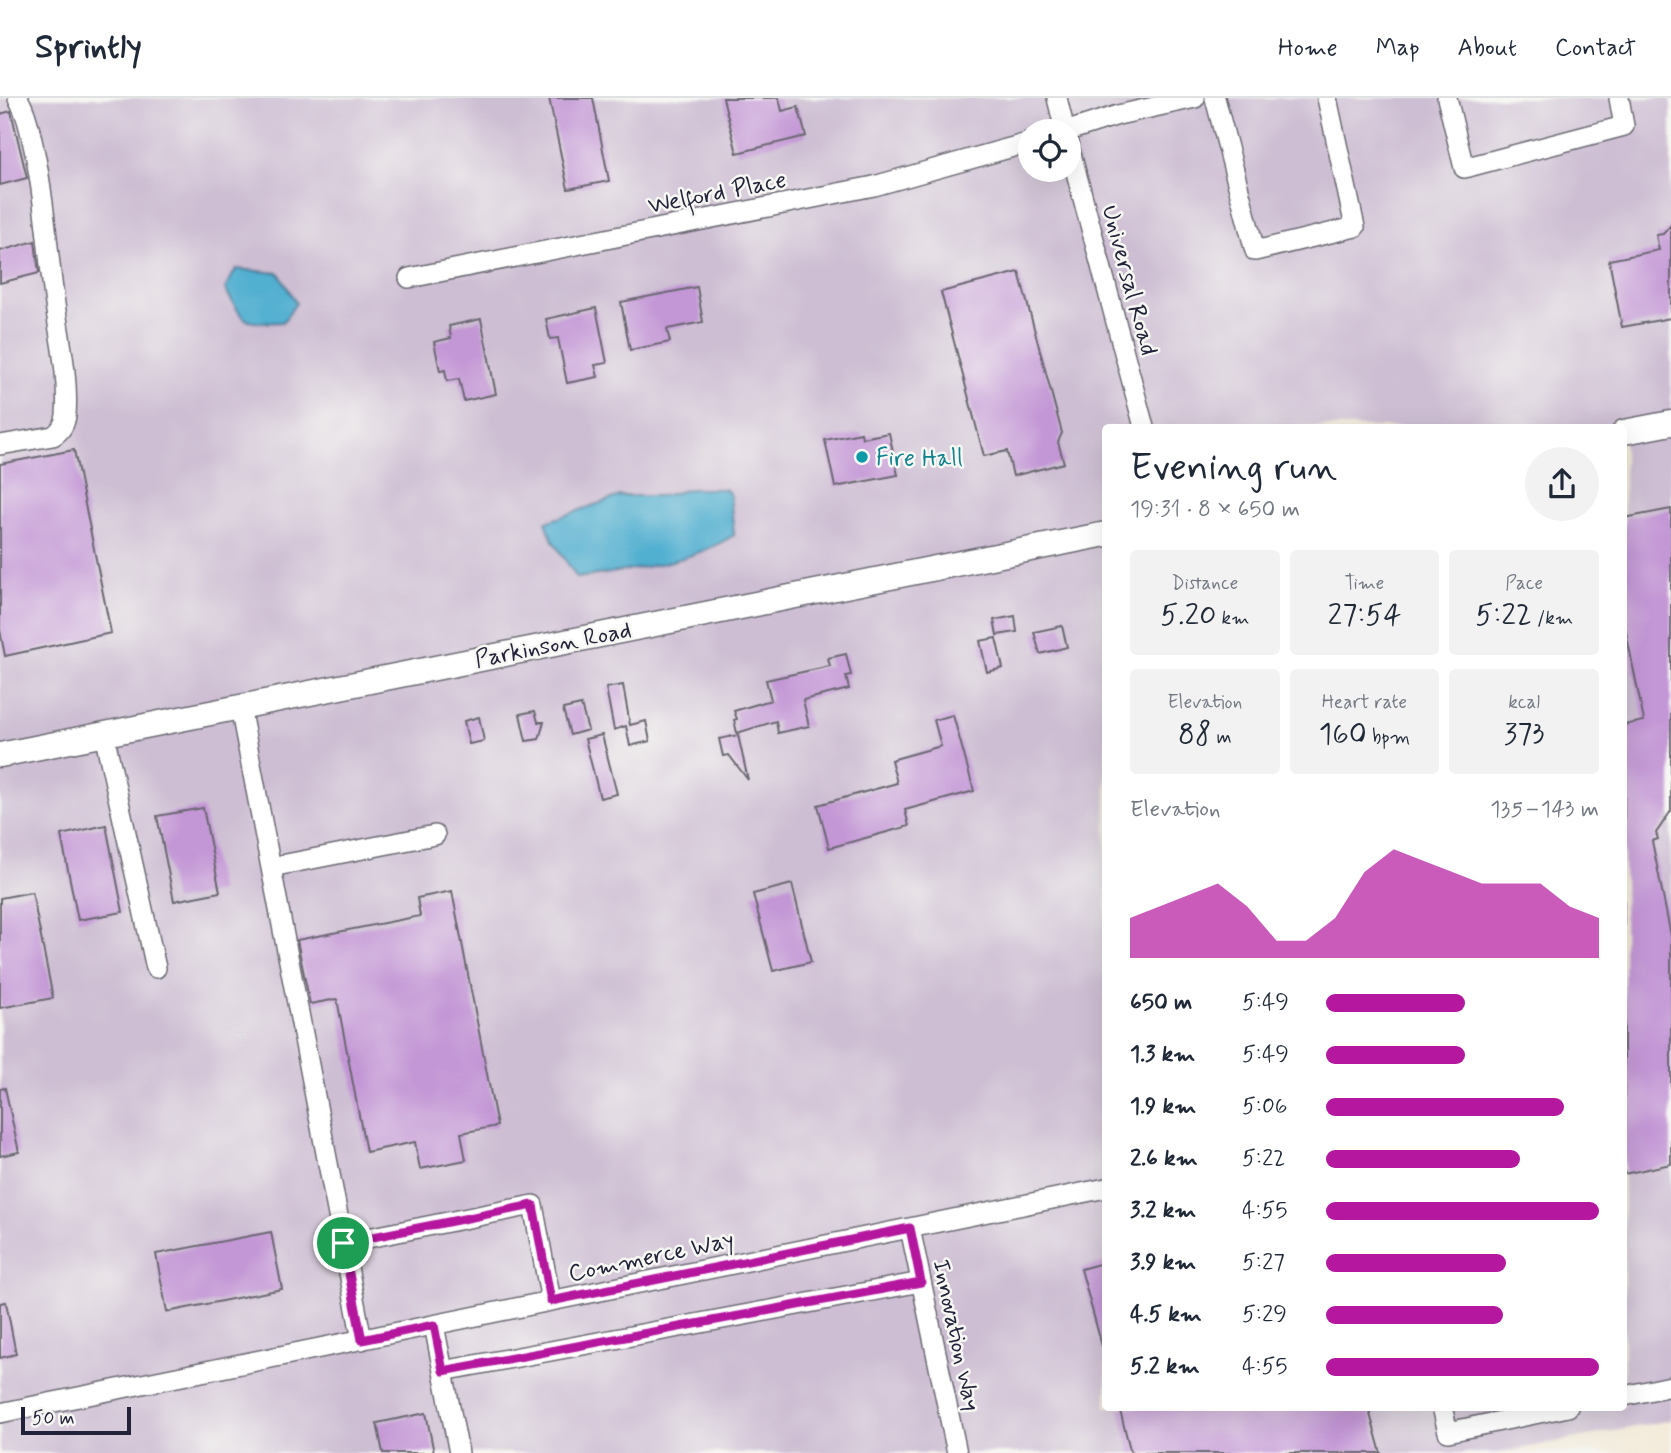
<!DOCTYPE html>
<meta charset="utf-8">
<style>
:root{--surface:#fff;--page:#f2f2f3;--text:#1f2937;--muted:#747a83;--line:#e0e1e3;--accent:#b5179e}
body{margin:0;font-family:Mynerve,sans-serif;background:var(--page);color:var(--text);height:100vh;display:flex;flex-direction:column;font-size:26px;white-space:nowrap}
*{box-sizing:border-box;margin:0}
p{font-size:23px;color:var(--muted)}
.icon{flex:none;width:38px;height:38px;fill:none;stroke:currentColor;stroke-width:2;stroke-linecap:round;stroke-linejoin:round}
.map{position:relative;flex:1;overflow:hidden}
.sheet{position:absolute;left:1102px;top:326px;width:525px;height:987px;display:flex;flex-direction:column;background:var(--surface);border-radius:7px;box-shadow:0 7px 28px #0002}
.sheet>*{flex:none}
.controls{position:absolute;left:1018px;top:21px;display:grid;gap:14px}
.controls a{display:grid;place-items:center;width:63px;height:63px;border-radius:50%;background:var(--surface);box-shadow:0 7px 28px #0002;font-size:35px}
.scale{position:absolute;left:21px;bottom:18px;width:110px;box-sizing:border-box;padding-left:7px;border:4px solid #22223b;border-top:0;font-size:19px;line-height:24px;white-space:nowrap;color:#22223b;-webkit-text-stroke:5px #f6f6f2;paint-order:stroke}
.pin{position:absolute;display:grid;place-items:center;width:60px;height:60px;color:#fff;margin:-30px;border:4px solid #fff;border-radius:50%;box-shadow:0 2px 7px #0007}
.round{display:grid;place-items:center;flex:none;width:74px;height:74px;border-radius:37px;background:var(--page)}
.head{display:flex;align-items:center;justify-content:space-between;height:119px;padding:0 28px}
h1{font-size:38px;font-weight:600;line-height:52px}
.figures{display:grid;grid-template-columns:repeat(3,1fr);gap:10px;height:119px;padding:7px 28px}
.figures div{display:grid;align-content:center;border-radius:7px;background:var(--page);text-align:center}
.figures b{font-size:30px;font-weight:600}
.figures small{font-size:19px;font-weight:400}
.figures p{font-size:19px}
.chart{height:196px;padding:14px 28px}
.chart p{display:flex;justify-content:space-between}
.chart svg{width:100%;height:126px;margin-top:7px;fill:var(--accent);opacity:.7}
ul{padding:0 28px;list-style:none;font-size:23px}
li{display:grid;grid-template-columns:112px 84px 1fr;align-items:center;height:52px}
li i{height:18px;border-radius:9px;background:var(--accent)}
header{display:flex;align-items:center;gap:42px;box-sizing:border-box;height:98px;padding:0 35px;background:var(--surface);border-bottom:2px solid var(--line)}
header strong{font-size:33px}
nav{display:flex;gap:38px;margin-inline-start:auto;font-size:24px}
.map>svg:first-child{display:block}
.industrial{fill:#cdbed3;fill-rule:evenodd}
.water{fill:#51afd0;stroke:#3a6886;stroke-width:2}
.building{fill:#c396d5}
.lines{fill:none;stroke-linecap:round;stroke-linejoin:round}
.minor-casing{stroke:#6b6872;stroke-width:22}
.major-casing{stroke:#6b6872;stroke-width:27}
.minor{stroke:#fff;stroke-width:19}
.major{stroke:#fff;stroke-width:24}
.route-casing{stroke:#fff;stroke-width:14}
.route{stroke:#b5179e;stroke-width:9}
.culture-dot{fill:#0f9aa8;stroke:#f6f6f2;stroke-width:2.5}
.labels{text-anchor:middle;stroke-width:5;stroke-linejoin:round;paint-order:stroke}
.street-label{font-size:24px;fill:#22223b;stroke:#f6f6f2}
.culture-label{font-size:24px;fill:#0d838f;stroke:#f6f6f2;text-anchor:start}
</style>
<header>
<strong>Sprintly</strong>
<nav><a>Home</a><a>Map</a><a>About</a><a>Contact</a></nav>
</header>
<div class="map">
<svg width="1671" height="1355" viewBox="0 0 1671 1355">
<rect width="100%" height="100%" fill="#f6f6f2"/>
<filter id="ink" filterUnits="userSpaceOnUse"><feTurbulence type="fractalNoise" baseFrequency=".0143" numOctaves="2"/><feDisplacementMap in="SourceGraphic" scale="14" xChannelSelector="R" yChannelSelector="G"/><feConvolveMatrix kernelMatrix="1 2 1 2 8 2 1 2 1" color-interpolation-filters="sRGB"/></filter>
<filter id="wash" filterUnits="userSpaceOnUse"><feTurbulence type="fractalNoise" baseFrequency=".00686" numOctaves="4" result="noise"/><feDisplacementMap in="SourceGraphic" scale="28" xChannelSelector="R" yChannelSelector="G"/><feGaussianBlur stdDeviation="1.57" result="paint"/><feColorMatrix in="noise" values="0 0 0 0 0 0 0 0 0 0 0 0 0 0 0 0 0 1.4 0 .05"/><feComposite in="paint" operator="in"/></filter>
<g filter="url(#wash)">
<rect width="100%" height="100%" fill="#f3ead8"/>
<path class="industrial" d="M 0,0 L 1671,0 L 1671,1322 L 1499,1355 L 0,1355 ZM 1031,33 L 1069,33 L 1069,72 L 1031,72 ZM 1106,329 L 1624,329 L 1624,1309 L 1106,1309 Z"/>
<path class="water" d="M 236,171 L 279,175 L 296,205 L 283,224 C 240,225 247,227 225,191 Z
M 690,391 L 725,391 L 730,396 L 734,437 C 689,466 630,472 577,480 L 553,443 L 546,424 L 620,398 L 662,398 Z"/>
<g id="blocks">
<path class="building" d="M 549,0 L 593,0 L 609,83 L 568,91 Z
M 723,0 L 779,0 L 782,13 L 798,9 L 806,38 L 737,55 Z
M 11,13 L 27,80 L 0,87 L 0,16 Z
M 1671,127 L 1671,220 L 1622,229 L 1609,162 L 1659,152 L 1656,137 L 1663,136 Z
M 35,143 L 39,175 L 0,185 L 0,153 Z
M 1019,174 L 1062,335 L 1058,344 L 1064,365 L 1013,378 L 1007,353 L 984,358 L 941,194 Z
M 697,189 L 703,224 L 667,231 L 670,244 L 630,252 L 621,204 Z
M 596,210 L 607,265 L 595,267 L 598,279 L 567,285 L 558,240 L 550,241 L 546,221 Z
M 481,221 L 496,296 L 464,303 L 459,281 L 447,283 L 445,272 L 440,273 L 434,244 L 451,240 L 449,228 Z
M 861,335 L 862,340 L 889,335 L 898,377 L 835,389 L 825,342 Z
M 74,352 L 111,535 L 5,558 L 0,532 L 0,366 Z
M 1671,411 L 1671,713 L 1656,735 L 1658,741 L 1652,743 L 1671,838 L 1671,1066 L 1624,1076 L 1624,627 L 1644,623 L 1624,524 L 1624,420 Z
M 1015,518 L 1017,534 L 997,537 L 994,522 Z
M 1062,528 L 1067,549 L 1040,556 L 1034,534 Z
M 996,540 L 1003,570 L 987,574 L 980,543 Z
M 846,556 L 851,577 L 846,578 L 849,591 L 803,602 L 809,628 L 778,635 L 776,623 L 737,635 L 734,622 L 737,621 L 734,613 L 771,602 L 766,582 L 830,568 L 828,560 Z
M 623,587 L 630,627 L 646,623 L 650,643 L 630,648 L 626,628 L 614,632 L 606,590 Z
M 581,607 L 588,632 L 570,637 L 563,611 Z
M 535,613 L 538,624 L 544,624 L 539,641 L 526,643 L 520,616 Z
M 953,617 L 974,693 L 905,712 L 909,728 L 829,750 L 818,707 L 897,685 L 891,662 L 941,648 L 934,622 Z
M 479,619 L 484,643 L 469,646 L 464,623 Z
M 602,637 L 617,696 L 600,700 L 585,641 Z
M 738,637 L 748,682 L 729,657 L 723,658 L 719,641 Z
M 203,710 L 220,794 L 174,803 L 157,718 Z
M 106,727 L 123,814 L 78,822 L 61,737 Z
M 792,786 L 811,864 L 773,873 L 753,796 Z
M 452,793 L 497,1028 L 461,1035 L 466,1062 L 420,1071 L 415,1044 L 366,1054 L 337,901 L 310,906 L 297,842 L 420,818 L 417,800 Z
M 32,794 L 53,900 L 0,910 L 0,800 Z
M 5,990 L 19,1054 L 0,1058 L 0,991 Z
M 271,1134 L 282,1191 L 167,1214 L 156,1156 Z
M 1106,1164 L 1106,1248 L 1102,1248 L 1081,1171 Z
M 6,1204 L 16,1256 L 0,1260 L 0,1205 Z
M 1119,1309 L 1368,1309 L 1381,1355 L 1131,1355 Z
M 426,1315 L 434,1355 L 383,1355 L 377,1325 Z"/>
</g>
</g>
<g filter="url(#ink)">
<use href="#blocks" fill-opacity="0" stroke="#6b6872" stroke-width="2"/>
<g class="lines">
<g class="minor-casing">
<path id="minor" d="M 1057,0 L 1065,33
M 1215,0 L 1255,153 L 1355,129 L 1327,0
M 1447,0 L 1464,70 L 1624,28 L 1619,0
M 1068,33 L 1118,17 L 1195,0
M 1069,48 L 1144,329
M 409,180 L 874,88 L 1031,44
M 0,347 L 53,338 C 61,333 65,327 66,317 C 69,278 59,238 54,199 C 47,150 45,100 34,51 C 30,33 27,16 18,0
M 240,609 L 362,1242
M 104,636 L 156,870
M 271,769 L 435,737
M 910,1130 L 957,1355
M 343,1145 L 533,1107 L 551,1203
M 434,1227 L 459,1355
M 443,1273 L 921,1184
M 1624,1298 L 1671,1288
M 1442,1309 L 1448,1334 L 1568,1309
M 0,1315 L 1106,1090"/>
</g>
<g class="major-casing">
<path id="major" d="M 1624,334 L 1671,325
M 0,657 L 1106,436"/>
</g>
<use href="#minor" class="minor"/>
<use href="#major" class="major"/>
</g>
</g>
<g class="lines" filter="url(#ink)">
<g class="route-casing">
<path id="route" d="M 533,1107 L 551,1203 L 910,1130 L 921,1184 L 443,1273 L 434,1227 L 362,1242 L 343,1145 Z"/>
</g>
<use href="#route" class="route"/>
</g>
<circle class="culture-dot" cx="862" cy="359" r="7"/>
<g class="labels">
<g class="street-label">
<text transform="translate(717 94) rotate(-11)" y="8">Welford Place</text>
<text transform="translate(1130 182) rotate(75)" y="8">Universal Road</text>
<text transform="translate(553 546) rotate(-11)" y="8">Parkinson Road</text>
<text transform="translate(651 1158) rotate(-12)" y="8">Commerce Way</text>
<text transform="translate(957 1237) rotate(78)" y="8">Innovation Way</text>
</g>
<g class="culture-label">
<text x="876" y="367">Fire Hall</text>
</g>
</g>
</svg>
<div class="controls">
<a><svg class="icon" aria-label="locate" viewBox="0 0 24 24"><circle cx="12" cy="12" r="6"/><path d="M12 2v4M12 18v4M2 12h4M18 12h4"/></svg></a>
</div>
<div class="scale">50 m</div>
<div class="pin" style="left:343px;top:1145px;background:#1e9e55"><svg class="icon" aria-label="arrive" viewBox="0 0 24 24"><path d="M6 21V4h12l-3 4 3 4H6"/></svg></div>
<section class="sheet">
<div class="head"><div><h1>Evening run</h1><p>19:31 · 8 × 650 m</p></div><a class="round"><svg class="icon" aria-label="share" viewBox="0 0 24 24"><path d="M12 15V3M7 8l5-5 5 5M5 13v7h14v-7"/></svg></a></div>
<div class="figures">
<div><p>Distance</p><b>5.20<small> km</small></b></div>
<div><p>Time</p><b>27:54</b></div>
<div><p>Pace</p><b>5:22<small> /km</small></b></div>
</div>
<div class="figures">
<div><p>Elevation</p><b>88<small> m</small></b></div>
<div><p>Heart rate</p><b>160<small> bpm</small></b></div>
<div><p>kcal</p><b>373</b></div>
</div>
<div class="chart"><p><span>Elevation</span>135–143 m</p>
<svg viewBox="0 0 160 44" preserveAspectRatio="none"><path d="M0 44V30L10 26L20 22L30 18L40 26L50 38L60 38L70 30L80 14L90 6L100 10L110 14L120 18L130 18L140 18L150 26L160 30V44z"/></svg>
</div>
<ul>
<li><b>650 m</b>5:49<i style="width:51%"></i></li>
<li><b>1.3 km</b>5:49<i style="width:51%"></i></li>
<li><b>1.9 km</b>5:06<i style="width:87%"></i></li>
<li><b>2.6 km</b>5:22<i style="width:71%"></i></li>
<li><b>3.2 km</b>4:55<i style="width:100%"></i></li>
<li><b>3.9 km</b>5:27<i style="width:66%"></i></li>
<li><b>4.5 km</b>5:29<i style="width:65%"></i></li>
<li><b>5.2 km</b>4:55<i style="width:100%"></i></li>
</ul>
</section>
</div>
